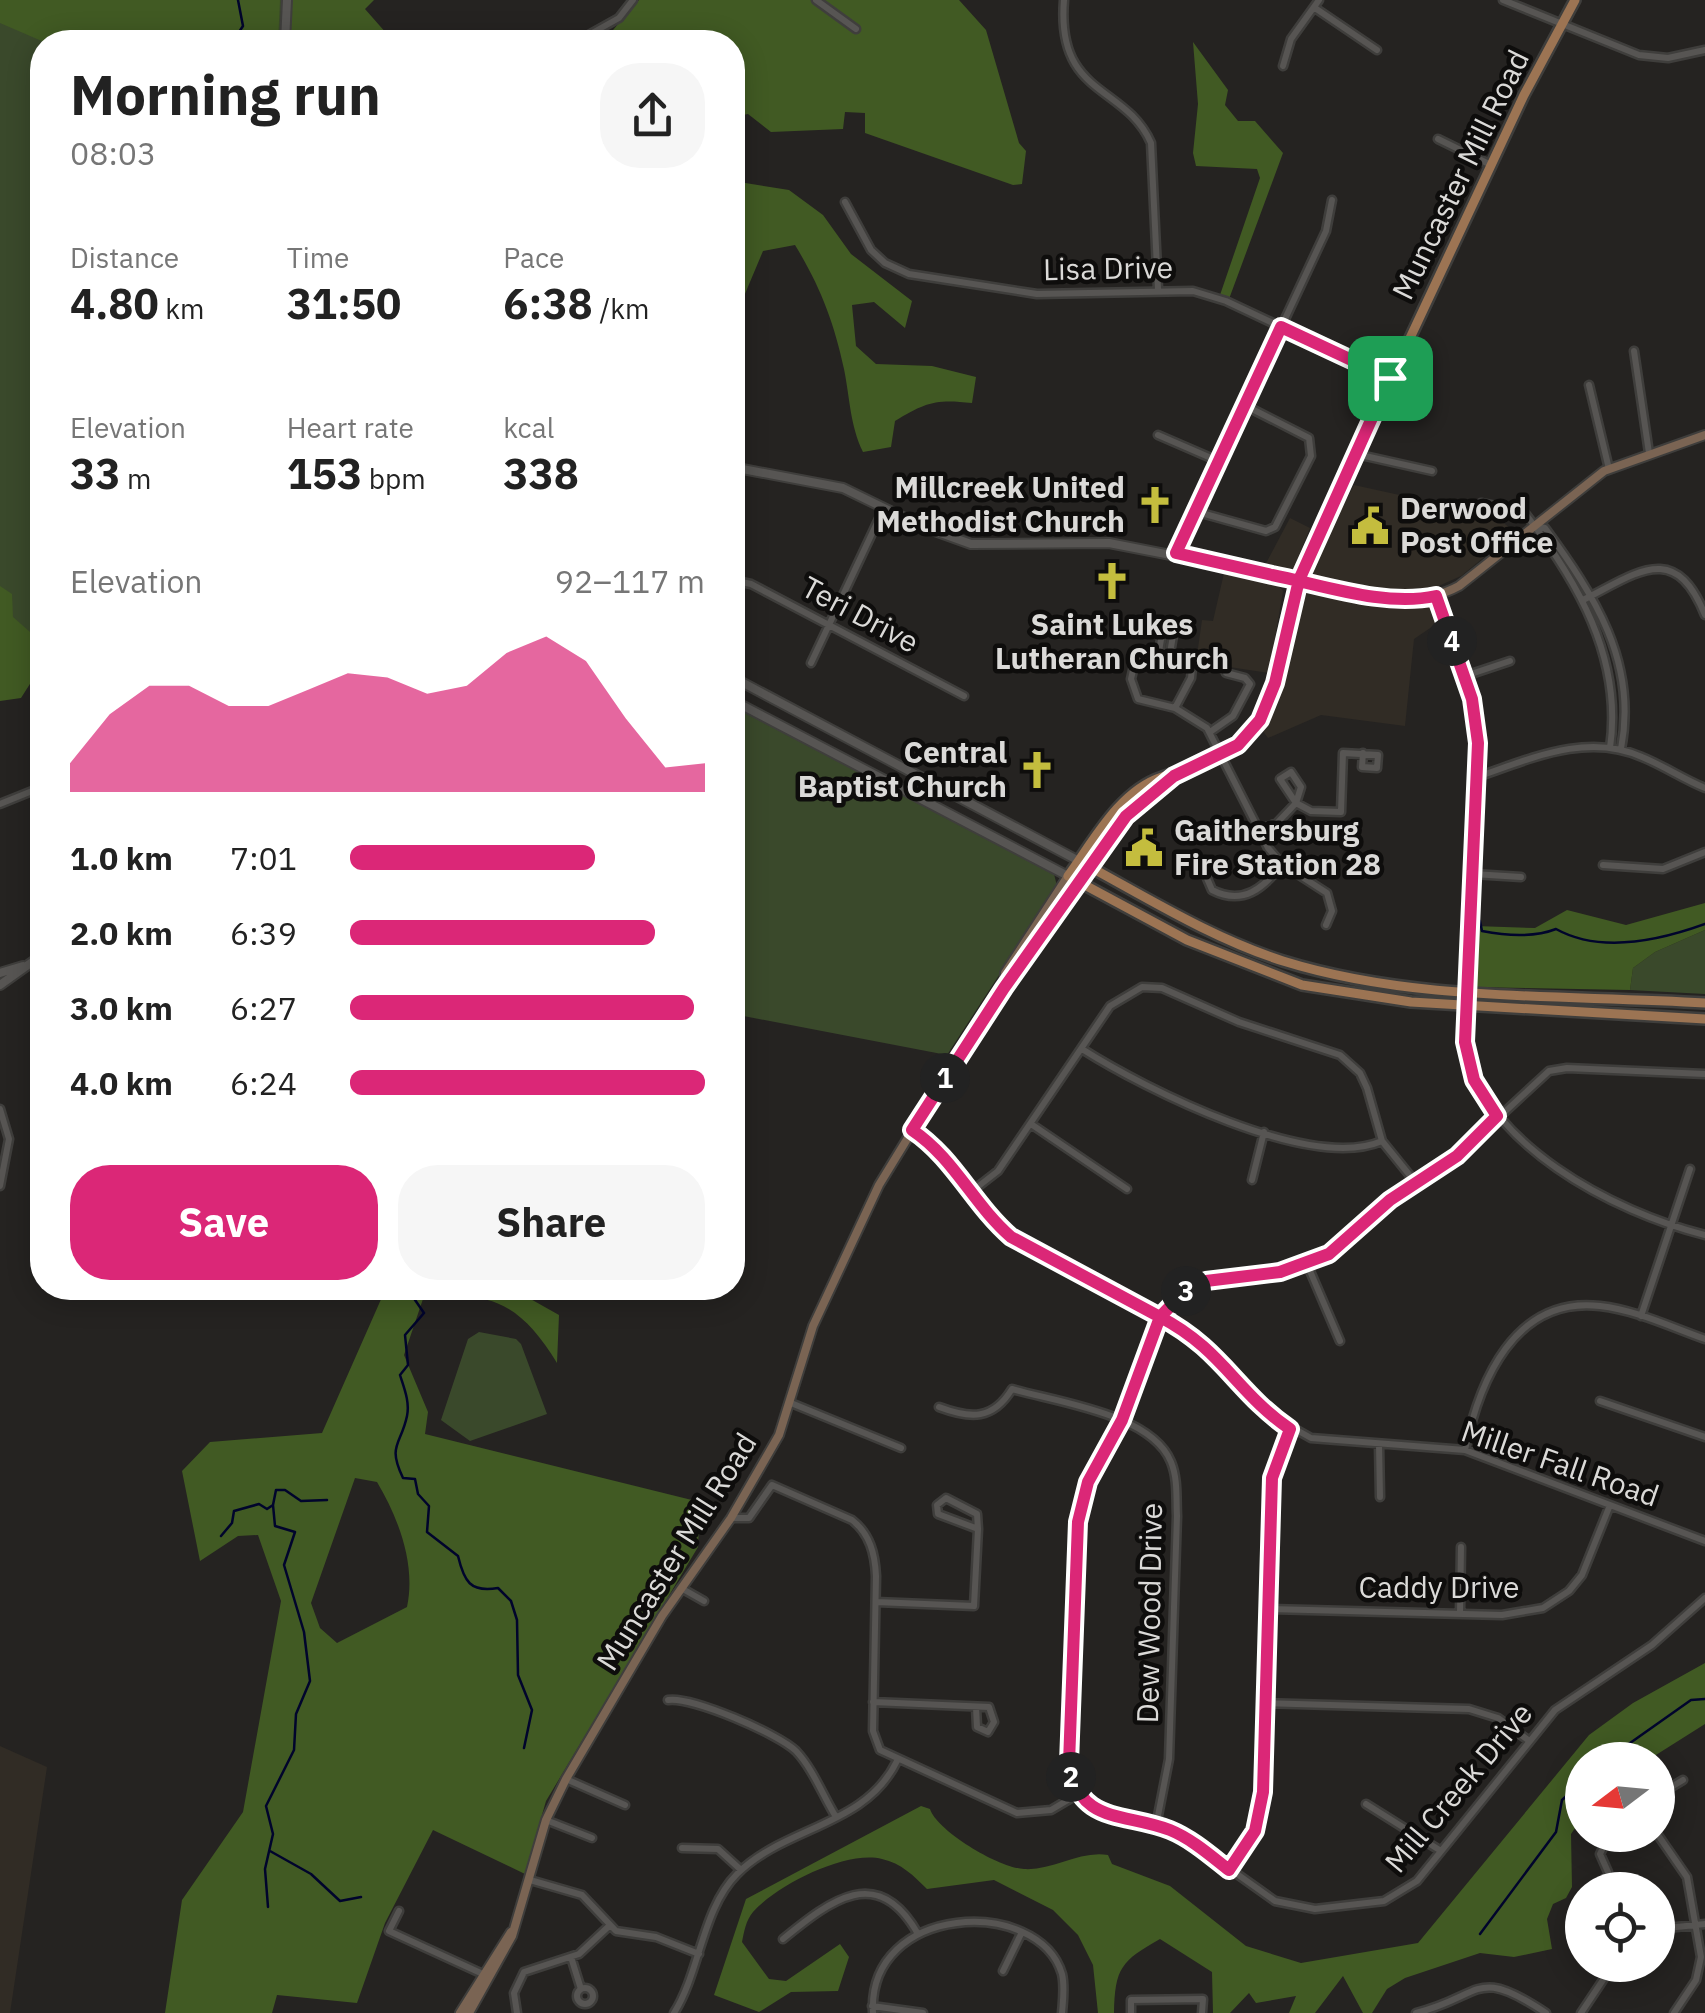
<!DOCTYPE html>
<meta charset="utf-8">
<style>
:root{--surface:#fff;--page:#f6f6f6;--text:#222;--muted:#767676;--accent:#db2777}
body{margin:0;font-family:"IBM Plex Sans",sans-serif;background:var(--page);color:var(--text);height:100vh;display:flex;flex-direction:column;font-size:38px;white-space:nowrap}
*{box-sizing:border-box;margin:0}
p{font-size:32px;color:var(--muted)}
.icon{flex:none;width:55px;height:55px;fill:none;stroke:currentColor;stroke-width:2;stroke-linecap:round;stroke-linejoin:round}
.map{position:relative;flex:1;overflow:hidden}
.details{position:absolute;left:30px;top:30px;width:715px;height:1270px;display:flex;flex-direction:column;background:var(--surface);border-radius:40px;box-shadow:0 5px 25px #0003}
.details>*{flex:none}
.needle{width:65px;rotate:254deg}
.tools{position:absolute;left:1565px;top:1742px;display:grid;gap:20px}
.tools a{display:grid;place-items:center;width:110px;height:110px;border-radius:50%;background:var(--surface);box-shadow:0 5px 25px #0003;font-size:50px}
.pin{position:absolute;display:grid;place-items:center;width:85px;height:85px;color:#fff;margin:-42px;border-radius:20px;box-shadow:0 5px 15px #0006}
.km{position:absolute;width:50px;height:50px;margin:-25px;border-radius:50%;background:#222;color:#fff;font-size:28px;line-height:50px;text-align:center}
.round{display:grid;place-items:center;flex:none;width:105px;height:105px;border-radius:40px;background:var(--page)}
.head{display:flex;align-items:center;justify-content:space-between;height:170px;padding:0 40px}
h1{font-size:55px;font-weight:700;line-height:75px}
.stats{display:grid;grid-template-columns:repeat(3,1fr);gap:15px;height:170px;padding:10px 40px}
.stats div{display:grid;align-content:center}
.stats b{font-size:42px;font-weight:700}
.stats small{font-size:28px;font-weight:400}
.stats p{font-size:28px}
.chart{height:280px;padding:20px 40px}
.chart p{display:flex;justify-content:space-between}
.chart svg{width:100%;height:180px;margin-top:10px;fill:var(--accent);opacity:.7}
.cta{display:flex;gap:20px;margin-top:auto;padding:20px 40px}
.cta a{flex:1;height:115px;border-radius:40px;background:var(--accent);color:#fff;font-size:40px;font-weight:700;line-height:115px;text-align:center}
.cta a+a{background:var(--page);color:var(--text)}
ul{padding:0 40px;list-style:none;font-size:32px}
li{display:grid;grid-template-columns:160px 120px 1fr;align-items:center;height:75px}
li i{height:25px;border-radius:12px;background:var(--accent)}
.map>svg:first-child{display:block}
.built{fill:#312c25}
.green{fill:#3a492b}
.forest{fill:#415a23;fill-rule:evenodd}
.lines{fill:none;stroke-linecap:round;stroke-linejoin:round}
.stream{stroke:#00042c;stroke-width:2.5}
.minor-casing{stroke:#3f3e3c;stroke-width:11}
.tertiary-casing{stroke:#3f3e3c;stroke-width:12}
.secondary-casing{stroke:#3f3e3c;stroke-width:12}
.primary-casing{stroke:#3f3e3c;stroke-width:14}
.minor{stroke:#575553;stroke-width:6}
.tertiary{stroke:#575553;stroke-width:8}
.secondary{stroke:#7a6453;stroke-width:8}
.primary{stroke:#9c7453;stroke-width:9}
.route-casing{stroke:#fff;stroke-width:20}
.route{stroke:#db2777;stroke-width:12}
.labels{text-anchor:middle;stroke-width:9;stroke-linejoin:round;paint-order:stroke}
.street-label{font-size:30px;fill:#dbdad8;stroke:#0e0d0c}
.poi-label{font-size:30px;font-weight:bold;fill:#dbdad8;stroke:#0e0d0c;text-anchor:end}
</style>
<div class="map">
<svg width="1705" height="2013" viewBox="0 0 1705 2013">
<rect width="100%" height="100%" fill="#252321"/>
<path class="built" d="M 1354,485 L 1495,516 L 1515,532 L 1461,576 L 1425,592 L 1390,591 L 1315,576 L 1311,568 Z
M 1290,518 L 1310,528 L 1293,570 L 1264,567 Z
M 1224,573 L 1279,586 L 1283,591 L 1269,673 L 1196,662 L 1202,620 L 1213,621 Z
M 1306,592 L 1394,608 L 1434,605 L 1439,622 L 1414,639 L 1405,726 L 1321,715 L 1268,738 L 1262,730 L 1277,706 Z
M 0,1746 L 47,1767 L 10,2013 L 0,2013 Z"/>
<path class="green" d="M 0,0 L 287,0 L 284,42 L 42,42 L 42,631 L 0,660 Z
M 733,705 L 1054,874 L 1057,886 L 947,1055 L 733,1014 Z
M 1705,930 L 1705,994 L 1630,990 L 1633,968 L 1655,952 Z
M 479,1332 L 516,1339 L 521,1344 L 547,1414 L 470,1441 L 441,1420 L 468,1339 Z"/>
<path class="forest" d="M 0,0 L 280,0 L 278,42 L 44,42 L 0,23 Z
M 288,0 L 374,0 L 365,9 L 394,42 L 284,42 Z
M 639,0 L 959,0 L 986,30 L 1019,143 L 1026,151 L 1022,184 L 1013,185 L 865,133 L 865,113 L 845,112 L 843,129 L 771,132 L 748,114 L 733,117 L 732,42 L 584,42 L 613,30 Z
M 1193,42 L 1228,90 L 1225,105 L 1238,121 L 1255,121 L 1283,153 L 1229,299 L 1220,295 L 1260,178 L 1257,169 L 1196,166 L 1193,153 L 1198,104 Z
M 733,181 L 789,190 L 823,215 L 851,254 L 912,301 L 905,328 L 874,302 L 852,305 L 856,346 L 876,364 L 932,366 L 976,377 L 972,403 C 936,399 926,402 895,421 L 891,447 L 863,452 C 850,425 850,399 844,369 C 834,322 820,286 795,245 L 763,251 L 742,301 L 733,310 Z
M 0,586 L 12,594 L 13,617 L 30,632 L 42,631 L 42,665 L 21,698 L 0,701 Z
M 1705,903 L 1705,930 L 1655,952 L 1633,968 L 1630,990 L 1472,987 L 1475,926 L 1535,928 L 1567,910 L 1626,925 Z
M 386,1288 L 511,1288 L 559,1315 L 557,1363 C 522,1306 491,1288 423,1299 L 404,1355 L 428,1412 L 425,1434 L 708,1504 L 699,1524 L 698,1547 L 546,1801 L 525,1874 L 433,1830 L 385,1923 L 357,2003 L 277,1995 L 272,2013 L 165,2013 L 182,1900 L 243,1812 L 281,1601 L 258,1535 L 238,1536 L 200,1561 L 182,1471 L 210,1442 L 322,1433 ZM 355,1478 L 377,1482 C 399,1519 416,1565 407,1607 L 337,1643 L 320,1628 L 311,1603 Z
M 1705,1663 L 1705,1724 L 1648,1760 L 1582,1760 L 1582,1818 L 1571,1834 L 1572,1887 L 1566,1898 L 1553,1904 L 1547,1919 L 1552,1949 L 1514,1957 L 1480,1953 L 1405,1978 L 1387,1989 L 1372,2013 L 1363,2013 L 1343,1976 L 1315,2013 L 1289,2013 L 1296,1996 L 1256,2003 L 1249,1993 L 1230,2013 L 1213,2013 L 1212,1972 L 1160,1939 C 1121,1961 1115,1968 1114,2013 L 1098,2013 L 1093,1965 L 1078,1935 L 1053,1910 L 994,1880 L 927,1889 C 914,1876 901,1863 882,1859 C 846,1850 777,1885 753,1912 C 746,1920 744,1932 742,1942 L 769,1979 L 786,1981 L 840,1944 L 849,1957 L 838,1991 L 791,1992 L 759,2012 L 714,1995 L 746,1899 L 921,1806 L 930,1809 C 937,1831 999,1868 1024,1869 C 1052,1871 1080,1850 1108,1855 L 1112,1864 L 1170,1886 L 1246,1946 L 1301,1963 L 1418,1943 L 1589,1735 L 1633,1703 Z"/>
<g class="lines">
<path class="stream" d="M 238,0 L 243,26 L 235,38 L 238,42
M 1480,921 L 1482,931 C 1507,936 1533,938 1556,929 C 1601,954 1661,940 1705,924
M 417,1288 L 413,1297 L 424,1313 L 405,1335 L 408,1365 L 400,1375 C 404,1388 410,1402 407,1416 C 401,1445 387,1445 403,1478 L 415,1479 L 418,1494 L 429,1506 L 427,1532 L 458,1556 C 464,1581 470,1593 498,1588 L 511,1601 L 517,1620 L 518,1675 L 532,1710 L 524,1748
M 221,1536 L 232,1523 L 234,1511 L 259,1504 L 267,1509 L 273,1505 L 276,1490 L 285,1490 L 301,1501 L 327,1500
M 1606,1760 L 1691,1700 L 1705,1699
M 270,1851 L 311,1874 L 340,1901 L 361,1897
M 268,1907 L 265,1869 L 273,1834 L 266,1806 L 294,1750 L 296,1714 L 310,1681 L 304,1632 L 284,1565 L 295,1532 L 275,1526 L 273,1505
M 1480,1934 L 1556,1832 L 1562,1800 L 1582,1782"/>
<g class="minor-casing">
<path id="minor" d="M 816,0 L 856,29
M 1064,0 C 1056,97 1125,84 1151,143 L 1158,289
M 1503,0 L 1639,55 L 1668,58 L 1705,50
M 1315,8 L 1377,50
M 576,42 L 619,18 L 633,0
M 1283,66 L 1291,39 L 1319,0
M 1438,139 L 1491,165
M 845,202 L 871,250 L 885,263 L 909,274 L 1037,294 L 1193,291 L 1226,301 L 1390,378
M 1634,351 L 1649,453
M 1589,385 L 1609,469
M 1158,435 L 1218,461
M 1356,454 L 1432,471
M 1481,503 L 1524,512 C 1577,580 1623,658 1610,748
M 1194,511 L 1266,531 L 1275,527 L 1311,456 L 1309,438 L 1244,405
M 1535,526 L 1545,528 C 1594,595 1638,662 1621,749
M 1176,553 L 1326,231 L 1332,200
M 732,580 L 751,584 L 964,696
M 1437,596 L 1472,699 L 1478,743 L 1465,1043 C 1481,1144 1614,1212 1705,1235
M 1583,600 C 1637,573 1675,540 1705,615
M 1158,657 L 1164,622 L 1175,624 L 1169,659
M 811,663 L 884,508
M 1465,676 L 1510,661
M 1175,708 L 1191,678 L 1192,667 L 1188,662 L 1136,657 L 1131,679 L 1138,699 L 1175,708 L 1207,728 L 1268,848 L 1282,864 L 1327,893 L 1332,911 L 1326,925
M 1210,732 L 1233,716 L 1250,684 L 1245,678 L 1226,673
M 1291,772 L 1301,787 L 1296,803 L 1280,779 Z
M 1477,777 C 1530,759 1587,732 1642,757 C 1664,766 1683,779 1705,788
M 0,804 L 42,787
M 1259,830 L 1277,823 L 1296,803 L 1311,811 L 1341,812 L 1343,753 L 1378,755 L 1377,768 L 1362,767 L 1363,753
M 1603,865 L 1663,869 L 1705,852
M 1203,869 L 1212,890 C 1243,906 1264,888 1282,864
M 1473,874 L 1521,877
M 1082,1049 C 1145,1089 1310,1172 1382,1141
M 1705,1074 L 1567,1068 L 1549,1071 L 1457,1156 L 1390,1200 L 1329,1254 L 1280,1272 L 1206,1281 L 1172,1303 L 1152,1332 L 1121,1420 L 1089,1481 L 1078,1522 L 1072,1780 L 1088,1804 L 1185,1837 L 1275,1901 L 1315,1909 L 1384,1901 L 1417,1881 L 1555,1710 L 1652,1645 L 1705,1598
M 0,1109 L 9,1139 L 0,1186
M 1031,1124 L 1127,1189
M 911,1130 C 954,1158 973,1204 1011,1237 L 1188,1333 L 1215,1353 L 1270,1415 L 1311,1438 L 1465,1450 L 1705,1541
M 1252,1180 L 1264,1132
M 971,1192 L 998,1171 L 1110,1006 L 1142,987 L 1162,988 L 1239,1022 L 1340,1055 L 1360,1073 L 1367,1088 L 1382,1141 L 1416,1183
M 1307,1264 L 1340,1341
M 1641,1316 L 1690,1169
M 1600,1401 L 1705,1437
M 791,1403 L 901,1448
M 939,1407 C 971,1419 993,1420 1012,1389 C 1057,1402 1152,1414 1171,1462 C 1178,1479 1176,1498 1177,1516 L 1169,1759 L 1156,1826
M 1379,1444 L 1380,1497
M 1465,1450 C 1479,1382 1514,1296 1600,1306 C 1636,1310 1671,1327 1705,1339
M 731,1518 L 749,1518 L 772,1485 L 852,1520 C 870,1534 875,1554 876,1576 L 873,1731 L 880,1750 L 1017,1813 L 1051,1810 L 1078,1794
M 681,1588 L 704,1601
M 876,1602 L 974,1606 L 978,1529 L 977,1514 L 946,1498 L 937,1505 L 938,1514 L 978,1529
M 1269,1609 L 1502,1615 L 1543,1608 L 1569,1591 L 1582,1575 L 1610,1505
M 1460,1614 L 1461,1547
M 668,1700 C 691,1696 779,1734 796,1751 C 813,1769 823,1796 836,1817
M 873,1702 L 989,1707 L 994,1722 L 988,1732 L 977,1727 L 976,1707
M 1265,1703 L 1469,1709 L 1498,1718 L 1528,1740
M 566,1779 L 625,1805
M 1658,1795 L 1683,1780
M 1366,1804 L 1441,1851
M 546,1820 L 592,1838
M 1658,1835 L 1687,1877 L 1701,1957 L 1696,1980 L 1674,2013
M 682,1848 L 718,1849 L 741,1870
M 1229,1870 L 1255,1831 L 1263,1792 L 1272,1477 L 1289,1429
M 1608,1872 L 1600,1854 L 1609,1835
M 530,1880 L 582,1895 L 616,1931 L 656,1937 L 699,1954
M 399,1911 L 389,1931 L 485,1975
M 1658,1929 L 1705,1924
M 783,1939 C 831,1900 878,1863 918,1934
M 571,1957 L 581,1989
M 1003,1971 L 1021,1934
M577 1996a8 8 0 1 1 16 0a8 8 0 1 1-16 0Z
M 872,2006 L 923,2013
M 517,2013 L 514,1993 L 524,1972 L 579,1954 L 609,1926
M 674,2013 C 700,1972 702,1909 737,1874 C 785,1826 865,1827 897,1761
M 873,2013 C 867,1903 1039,1896 1062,1974 C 1065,1987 1063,2000 1062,2013
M 1131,2013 L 1131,2000 L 1203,1999 L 1202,2013
M 1416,2013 C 1484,1996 1474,1965 1546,2013
M 1581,2013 L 1613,1965"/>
</g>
<g class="tertiary-casing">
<path id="tertiary" d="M 285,42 L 287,0
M 732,467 L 843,488 L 921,526 L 971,544 L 1109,543 L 1299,580
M 732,677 L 1079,861
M 732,700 L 1068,876
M 0,973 L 23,966
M 0,985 L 42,955"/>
</g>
<g class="secondary-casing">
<path id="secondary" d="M 1299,580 C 1350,590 1410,613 1459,586 L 1604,471 L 1705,435
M 1004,988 L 1005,973 L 1068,876
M 460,2013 L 511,1932
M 469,2013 L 512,1936 L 546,1820 L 566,1779 L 662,1616 L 731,1518 L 779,1435 L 813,1326 L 879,1185 L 939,1087 L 1078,881"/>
</g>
<g class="primary-casing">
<path id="primary" d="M 1575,0 L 1524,95 L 1319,532 C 1307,560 1295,588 1287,618 C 1278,658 1278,701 1250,734 C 1228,760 1191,767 1162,777 C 1119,791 1093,842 1068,876 L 1187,940 L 1302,985 L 1411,1002 L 1705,1019
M 1079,861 C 1146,897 1211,938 1283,961 C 1418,1003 1566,994 1705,1003
M 1078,881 L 1127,816 L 1174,777"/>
</g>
<use href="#minor" class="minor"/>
<use href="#tertiary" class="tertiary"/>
<use href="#secondary" class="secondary"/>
<use href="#primary" class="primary"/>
</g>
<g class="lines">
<g class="route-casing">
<path id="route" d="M 1390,378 L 1299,580 L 1275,683 L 1260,720 L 1238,745 L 1174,776 L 1126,816 L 1004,988 L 912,1130 C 954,1158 973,1204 1011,1237 L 1160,1317 L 1122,1420 L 1088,1482 L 1078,1522 L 1069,1763 C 1079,1825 1124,1812 1170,1830 C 1192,1839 1211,1856 1229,1870 L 1255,1831 L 1263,1792 L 1272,1478 L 1290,1429 C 1237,1393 1222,1349 1160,1317 L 1183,1293 L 1206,1281 L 1280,1272 L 1329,1254 L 1390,1200 L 1457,1156 L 1497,1116 L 1474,1080 L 1465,1042 L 1478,743 L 1472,699 L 1436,596 C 1384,607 1323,585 1272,575 L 1176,553 L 1281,327 L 1390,378"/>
</g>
<use href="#route" class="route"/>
</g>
<defs>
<g id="church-bare" transform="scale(3)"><path d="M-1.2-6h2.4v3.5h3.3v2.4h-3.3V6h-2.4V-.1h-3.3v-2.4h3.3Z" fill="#c4bd3e" stroke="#0e0d0c" stroke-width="2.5" paint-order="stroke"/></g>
<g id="civic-bare" transform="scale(3)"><path d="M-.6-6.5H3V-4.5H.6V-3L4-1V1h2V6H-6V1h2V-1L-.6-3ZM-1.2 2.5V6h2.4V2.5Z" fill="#c4bd3e" stroke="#0e0d0c" stroke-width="2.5" paint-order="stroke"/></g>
</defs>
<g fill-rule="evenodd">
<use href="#church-bare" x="1155" y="505"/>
<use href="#civic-bare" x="1370" y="526"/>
<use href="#church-bare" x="1112" y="581"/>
<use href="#church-bare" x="1037" y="770"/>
<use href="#civic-bare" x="1144" y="848"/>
</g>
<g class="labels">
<g class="street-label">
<text transform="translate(1461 175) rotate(-64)" y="10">Muncaster Mill Road</text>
<text transform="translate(1108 269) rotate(-1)" y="10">Lisa Drive</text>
<text transform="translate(860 615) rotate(28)" y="10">Teri Drive</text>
<text transform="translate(1560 1464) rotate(19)" y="10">Miller Fall Road</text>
<text transform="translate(677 1552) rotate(-58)" y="10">Muncaster Mill Road</text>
<text x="1439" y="1598">Caddy Drive</text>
<text transform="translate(1150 1613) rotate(-89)" y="10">Dew Wood Drive</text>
<text transform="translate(1459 1788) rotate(-50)" y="10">Mill Creek Drive</text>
</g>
<g class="poi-label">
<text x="1125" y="498">Millcreek United<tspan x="1125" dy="34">Methodist Church</tspan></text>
<text x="1400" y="519" text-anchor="start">Derwood<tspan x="1400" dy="34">Post Office</tspan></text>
<text x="1112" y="635" text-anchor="middle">Saint Lukes<tspan x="1112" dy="34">Lutheran Church</tspan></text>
<text x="1007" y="763">Central<tspan x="1007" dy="34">Baptist Church</tspan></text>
<text x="1174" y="841" text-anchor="start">Gaithersburg<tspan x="1174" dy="34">Fire Station 28</tspan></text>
</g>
</g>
</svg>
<div class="tools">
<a><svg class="needle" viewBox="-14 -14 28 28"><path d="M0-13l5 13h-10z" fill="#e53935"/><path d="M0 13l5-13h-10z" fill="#767676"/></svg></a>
<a><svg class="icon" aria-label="locate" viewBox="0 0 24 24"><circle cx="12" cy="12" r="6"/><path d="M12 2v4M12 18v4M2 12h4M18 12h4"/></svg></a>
</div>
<div class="pin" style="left:1390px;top:378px;background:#1e9e55"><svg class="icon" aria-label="arrive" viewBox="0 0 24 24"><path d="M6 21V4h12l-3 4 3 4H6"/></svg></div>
<b class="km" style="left:945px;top:1078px">1</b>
<b class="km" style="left:1071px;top:1777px">2</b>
<b class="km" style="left:1186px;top:1291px">3</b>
<b class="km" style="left:1452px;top:641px">4</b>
<section class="details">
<div class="head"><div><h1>Morning run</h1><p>08:03</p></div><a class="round"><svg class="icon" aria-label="share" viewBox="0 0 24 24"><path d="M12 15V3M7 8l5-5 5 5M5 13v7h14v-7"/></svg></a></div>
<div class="stats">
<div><p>Distance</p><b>4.80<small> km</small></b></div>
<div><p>Time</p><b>31:50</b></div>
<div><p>Pace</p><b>6:38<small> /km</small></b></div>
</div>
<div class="stats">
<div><p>Elevation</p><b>33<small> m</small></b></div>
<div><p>Heart rate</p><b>153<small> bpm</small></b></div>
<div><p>kcal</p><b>338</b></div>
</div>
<div class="chart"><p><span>Elevation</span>92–117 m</p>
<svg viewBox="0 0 160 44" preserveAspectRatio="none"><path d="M0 44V37L10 25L20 18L30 18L40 23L50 23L60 19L70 15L80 16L90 20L100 18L110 10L120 6L130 12L140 26L150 38L160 37V44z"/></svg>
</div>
<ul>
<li><b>1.0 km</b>7:01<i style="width:69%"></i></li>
<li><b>2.0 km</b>6:39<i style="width:86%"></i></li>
<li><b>3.0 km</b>6:27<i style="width:97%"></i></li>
<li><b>4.0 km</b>6:24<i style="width:100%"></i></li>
</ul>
<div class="cta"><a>Save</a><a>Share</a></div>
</section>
</div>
